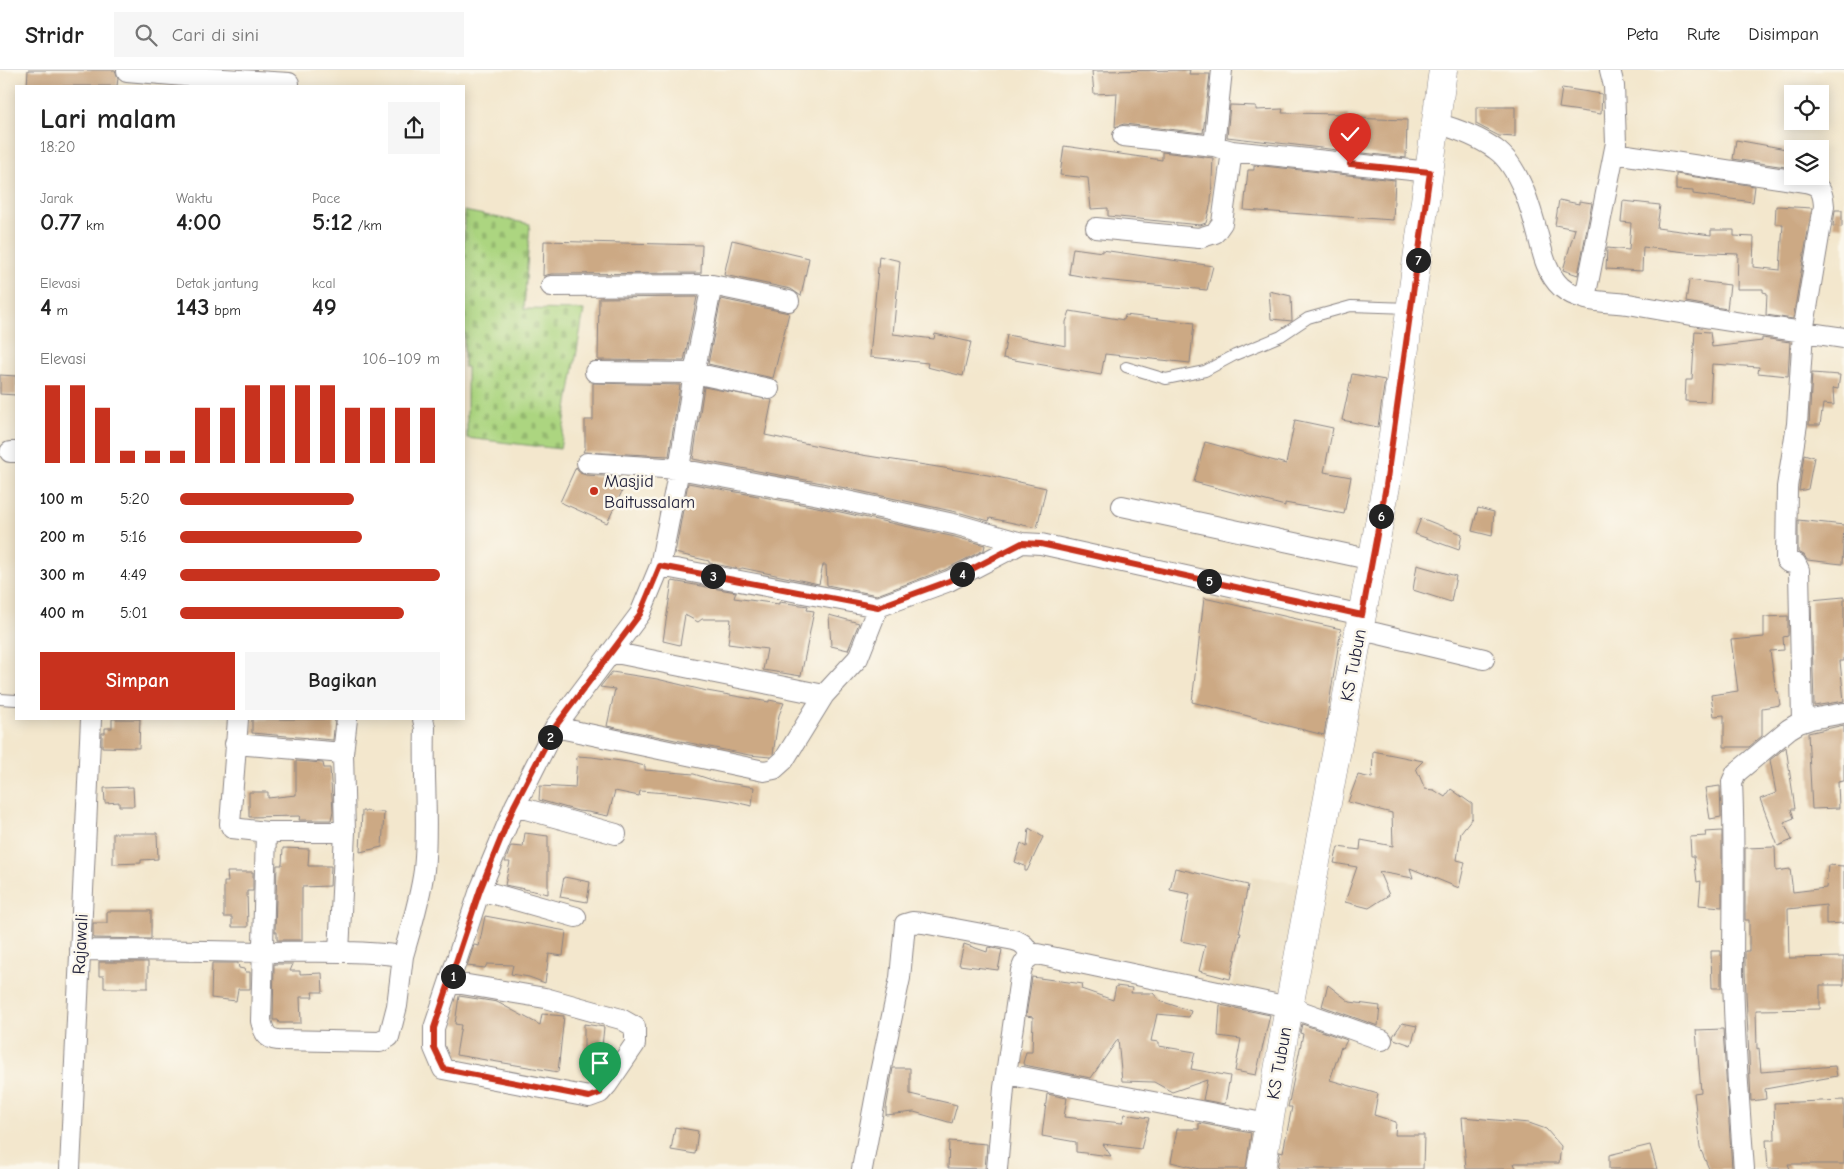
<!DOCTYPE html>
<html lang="id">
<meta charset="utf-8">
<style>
:root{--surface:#fff;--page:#f6f6f6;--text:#222;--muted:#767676;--line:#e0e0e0;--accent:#c8321e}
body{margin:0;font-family:"Comic Neue",sans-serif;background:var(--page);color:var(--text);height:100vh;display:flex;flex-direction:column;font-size:19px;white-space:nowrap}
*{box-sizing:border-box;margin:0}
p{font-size:16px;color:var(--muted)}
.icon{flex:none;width:28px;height:28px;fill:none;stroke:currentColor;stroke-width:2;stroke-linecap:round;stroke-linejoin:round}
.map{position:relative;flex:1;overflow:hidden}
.sheet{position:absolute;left:15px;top:15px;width:450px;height:635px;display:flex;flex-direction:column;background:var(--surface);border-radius:0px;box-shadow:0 2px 12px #0003}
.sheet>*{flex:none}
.buttons{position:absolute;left:1784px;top:15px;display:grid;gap:10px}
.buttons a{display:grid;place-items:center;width:45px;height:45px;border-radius:0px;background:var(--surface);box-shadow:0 2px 12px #0003;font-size:25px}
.pin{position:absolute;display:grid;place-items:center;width:42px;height:42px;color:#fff;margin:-51px -21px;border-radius:50% 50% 50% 0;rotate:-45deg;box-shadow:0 0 5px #0007}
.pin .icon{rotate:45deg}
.km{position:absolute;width:25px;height:25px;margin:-12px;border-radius:50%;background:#222;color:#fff;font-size:14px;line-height:25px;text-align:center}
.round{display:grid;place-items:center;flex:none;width:52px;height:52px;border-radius:0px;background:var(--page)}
.head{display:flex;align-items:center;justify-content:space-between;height:85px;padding:0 25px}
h1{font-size:28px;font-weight:700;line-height:38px}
.metrics{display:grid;grid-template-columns:repeat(3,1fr);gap:8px;height:85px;padding:5px 25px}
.metrics div{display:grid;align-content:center}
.metrics b{font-size:25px;font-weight:700}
.metrics small{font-size:14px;font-weight:400}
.metrics p{font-size:14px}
.chart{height:140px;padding:10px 25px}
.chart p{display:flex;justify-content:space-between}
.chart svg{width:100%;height:90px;margin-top:5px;stroke:var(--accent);stroke-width:6}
.button{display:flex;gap:10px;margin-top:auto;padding:10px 25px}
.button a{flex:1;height:58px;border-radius:0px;background:var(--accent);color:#fff;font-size:20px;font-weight:700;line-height:58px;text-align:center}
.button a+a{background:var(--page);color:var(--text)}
ul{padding:0 25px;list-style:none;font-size:16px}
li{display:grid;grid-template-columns:80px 60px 1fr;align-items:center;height:38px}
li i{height:12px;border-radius:6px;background:var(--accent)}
header{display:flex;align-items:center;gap:30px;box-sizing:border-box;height:70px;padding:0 25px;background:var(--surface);border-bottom:1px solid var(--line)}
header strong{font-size:24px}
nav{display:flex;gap:28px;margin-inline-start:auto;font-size:18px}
.search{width:350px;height:45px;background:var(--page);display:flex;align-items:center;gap:12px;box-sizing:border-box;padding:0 18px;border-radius:0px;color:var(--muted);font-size:19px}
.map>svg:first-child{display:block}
.built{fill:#e8d9ba}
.cemetery{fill:url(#cemetery-stones);stroke:#677c5e}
.building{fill:#cca984}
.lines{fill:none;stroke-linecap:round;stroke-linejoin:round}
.service-casing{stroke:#8a8484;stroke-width:12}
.minor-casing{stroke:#8a8484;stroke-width:22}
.secondary-casing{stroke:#8a8484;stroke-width:29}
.service{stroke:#fff;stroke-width:10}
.minor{stroke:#fff;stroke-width:20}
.secondary{stroke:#fff;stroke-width:28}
.route-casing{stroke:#fff;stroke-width:10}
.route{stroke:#c8321e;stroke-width:6}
.poi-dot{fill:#c8321e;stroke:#fbf7ec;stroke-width:2}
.labels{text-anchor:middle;stroke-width:5;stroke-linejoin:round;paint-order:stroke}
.poi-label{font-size:18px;fill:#22223b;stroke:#fbf7ec;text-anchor:start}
.street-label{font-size:18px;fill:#22223b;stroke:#fbf7ec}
</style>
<header>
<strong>Stridr</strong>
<div class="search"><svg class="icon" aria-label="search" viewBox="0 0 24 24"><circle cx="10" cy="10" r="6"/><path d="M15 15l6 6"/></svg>Cari di sini</div>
<nav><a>Peta</a><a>Rute</a><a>Disimpan</a></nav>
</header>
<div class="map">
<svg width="1844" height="1099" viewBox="0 0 1844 1099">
<defs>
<pattern id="cemetery-stones" width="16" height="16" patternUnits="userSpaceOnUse" patternTransform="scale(1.25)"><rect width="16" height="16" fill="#acd580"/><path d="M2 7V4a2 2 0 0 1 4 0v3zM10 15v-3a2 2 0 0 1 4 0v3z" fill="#94b770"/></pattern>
</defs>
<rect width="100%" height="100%" fill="#fbf7ec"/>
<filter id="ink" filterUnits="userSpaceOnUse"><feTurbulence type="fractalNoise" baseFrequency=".02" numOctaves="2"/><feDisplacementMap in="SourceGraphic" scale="10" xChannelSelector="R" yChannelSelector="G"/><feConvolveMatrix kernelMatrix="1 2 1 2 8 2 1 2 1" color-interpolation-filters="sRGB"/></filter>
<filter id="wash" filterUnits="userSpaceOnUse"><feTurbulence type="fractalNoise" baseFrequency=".0096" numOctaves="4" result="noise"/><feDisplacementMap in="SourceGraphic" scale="20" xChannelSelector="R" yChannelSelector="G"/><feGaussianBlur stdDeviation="1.12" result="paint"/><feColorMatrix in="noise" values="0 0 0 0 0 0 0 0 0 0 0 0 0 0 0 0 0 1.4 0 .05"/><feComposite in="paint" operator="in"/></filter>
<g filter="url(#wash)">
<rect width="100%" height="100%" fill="#f3e7cd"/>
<path class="built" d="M 1253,806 L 1305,815 L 1284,925 L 1233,916 Z"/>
<path class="cemetery" d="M 464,141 L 530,154 L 524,239 L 584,240 L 560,379 L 467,368 L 467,297 L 464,297 Z"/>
<g id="blocks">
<path class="building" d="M 28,0 L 115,0 L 118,8 L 117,16 L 27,16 Z
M 1190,0 L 1189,4 L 1210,4 L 1203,63 L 1124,54 L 1115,57 L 1117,23 L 1094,24 L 1092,1 Z
M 1562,18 L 1602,24 L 1601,44 L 1559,38 Z
M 1230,35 L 1256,36 L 1256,40 L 1283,39 L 1282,43 L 1348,44 L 1348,48 L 1407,50 L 1406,88 L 1227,67 Z
M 1476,37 L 1515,37 L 1515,67 L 1499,66 L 1476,54 Z
M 1736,70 L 1792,80 L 1792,98 L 1733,89 Z
M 1064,76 L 1162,90 L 1162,82 L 1213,88 L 1211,132 L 1206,153 L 1200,155 L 1108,146 L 1108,138 L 1091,139 L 1088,108 L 1060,105 Z
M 1254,95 L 1395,110 L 1393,150 L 1244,140 L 1248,100 L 1254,100 Z
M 1676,104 L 1755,116 L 1753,132 L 1693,124 L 1693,121 L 1676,120 Z
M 1559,130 L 1579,134 L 1579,131 L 1592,133 L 1578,205 L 1563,200 L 1575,159 L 1555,155 Z
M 1623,131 L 1660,135 L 1657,158 L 1711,165 L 1711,160 L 1734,160 L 1734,166 L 1754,167 L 1753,197 L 1780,200 L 1783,154 L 1775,154 L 1776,136 L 1812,138 L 1793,249 L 1766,245 L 1767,223 L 1763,222 L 1763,219 L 1737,219 L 1738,184 L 1686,182 L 1643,177 L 1642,201 L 1606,199 L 1607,178 L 1629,180 L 1631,153 L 1621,152 Z
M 1835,140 L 1842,140 L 1842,157 L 1833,156 Z
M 732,170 L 809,188 L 801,226 L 791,219 L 724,205 Z
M 544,171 L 702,175 L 701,203 L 551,204 L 543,206 Z
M 1073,178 L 1102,182 L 1102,180 L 1213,196 L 1207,220 L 1102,210 L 1069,204 Z
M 879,186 L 900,191 L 893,264 L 934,269 L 935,264 L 971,272 L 963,306 L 927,297 L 928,293 L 870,287 Z
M 1689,210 L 1730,215 L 1727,239 L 1686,232 Z
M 1269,221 L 1291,226 L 1292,251 L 1271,249 Z
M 697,227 L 684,291 L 598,290 L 599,228 Z
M 721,229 L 789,243 L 773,308 L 708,294 Z
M 1070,241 L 1124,250 L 1125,245 L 1194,253 L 1190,293 L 1105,284 L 1101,305 L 1003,288 L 1007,265 L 1066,276 L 1066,252 Z
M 1695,261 L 1710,262 L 1712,277 L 1762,271 L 1762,268 L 1790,272 L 1788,306 L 1758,303 L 1759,297 L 1712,294 L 1710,332 L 1685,331 L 1686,310 L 1692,310 Z
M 1812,303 L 1840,305 L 1838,319 L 1833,318 L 1834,335 L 1823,334 L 1820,355 L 1809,355 Z
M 1352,304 L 1385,310 L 1378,357 L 1342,350 Z
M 0,305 L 16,306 L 16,325 L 0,324 Z
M 593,313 L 680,315 L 669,386 L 583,382 L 585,378 L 585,350 L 593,350 Z
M 704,317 L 772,330 L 765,365 L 862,385 L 988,405 L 1046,418 L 1037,458 L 990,448 L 989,451 L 961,443 L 822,413 L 693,389 Z
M 1295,350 L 1333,358 L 1324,402 L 1351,407 L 1344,444 L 1285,433 L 1285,436 L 1194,412 L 1205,372 L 1286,394 Z
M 1804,384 L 1814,387 L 1808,419 L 1799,421 Z
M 576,397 L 580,403 L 586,405 L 619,407 L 627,411 L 607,453 L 560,432 Z
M 688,413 L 817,437 L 955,467 L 985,475 L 984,480 L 944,500 L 877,525 L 827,515 L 826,495 L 823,495 L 819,514 L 742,498 L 740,499 L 709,493 L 709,491 L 675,483 Z
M 1478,438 L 1494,442 L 1492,466 L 1472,461 Z
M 1421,448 L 1462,464 L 1459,480 L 1415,464 Z
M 1798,450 L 1844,455 L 1842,494 L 1807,490 L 1804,485 L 1798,482 Z
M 1417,495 L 1456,506 L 1451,532 L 1413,520 Z
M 672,511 L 736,522 L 734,528 L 779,534 L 779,532 L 808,536 L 807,540 L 814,541 L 801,606 L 763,600 L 767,579 L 728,574 L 731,549 L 702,549 L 698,552 L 685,545 L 680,575 L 663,571 Z
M 1844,527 L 1844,591 L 1840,591 L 1844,631 L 1814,636 L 1811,530 Z
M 1204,528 L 1341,559 L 1324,665 L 1192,632 Z
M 829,545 L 859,553 L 848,580 L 831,576 Z
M 1788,546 L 1788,566 L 1783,567 L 1784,580 L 1770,581 L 1776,622 L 1778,621 L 1780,635 L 1762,638 L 1762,666 L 1749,677 L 1724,677 L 1724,645 L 1714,646 L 1711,625 L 1738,621 L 1731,570 L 1764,567 L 1764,547 Z
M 612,602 L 657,609 L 707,621 L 769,632 L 769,630 L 784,633 L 779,645 L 773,684 L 770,687 L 749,685 L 607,656 L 615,619 L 600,617 Z
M 112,649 L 140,649 L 139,678 L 102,677 L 102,663 L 105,663 L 105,658 L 112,658 Z
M 252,649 L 335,649 L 333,670 L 252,663 Z
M 1844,655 L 1844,711 L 1838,712 L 1839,738 L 1812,739 L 1808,663 Z
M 1786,677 L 1795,739 L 1791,739 L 1794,748 L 1784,752 L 1792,770 L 1778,776 L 1760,729 L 1776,723 L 1770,690 Z
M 1373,681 L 1423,691 L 1416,698 L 1425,719 L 1434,720 L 1445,727 L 1451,719 L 1472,734 L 1472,748 L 1461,762 L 1457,790 L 1465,792 L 1459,818 L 1410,798 L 1413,808 L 1379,802 L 1389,825 L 1369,838 L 1345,832 L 1357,797 L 1334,793 L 1338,777 L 1360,780 L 1361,770 L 1393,776 L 1392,743 L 1348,732 L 1358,705 L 1372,708 Z
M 577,686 L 592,687 L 628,692 L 645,696 L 645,700 L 694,704 L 715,711 L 754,717 L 752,736 L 730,731 L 680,724 L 640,721 L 639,726 L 615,721 L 608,746 L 588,742 L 578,741 L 539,730 L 540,716 L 575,718 Z
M 296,691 L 323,693 L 324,698 L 330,698 L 333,741 L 331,750 L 299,750 L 300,746 L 249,747 L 249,722 L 268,722 L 268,728 L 296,725 Z
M 1720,716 L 1721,747 L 1710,749 L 1705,718 Z
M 133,717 L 134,736 L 119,736 L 119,732 L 105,733 L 104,718 Z
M 362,741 L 384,742 L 382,777 L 360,782 Z
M 1029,758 L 1043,767 L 1027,801 L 1025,801 L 1025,796 L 1015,792 L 1021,773 L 1027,777 Z
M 1722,761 L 1722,837 L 1699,835 L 1701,811 L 1697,812 L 1694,786 L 1691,786 L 1690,767 L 1706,766 L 1705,762 Z
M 113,763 L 157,763 L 158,789 L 141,790 L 141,793 L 113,794 Z
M 525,763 L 548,766 L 548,824 L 505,815 L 510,792 L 505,792 L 511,776 L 523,777 Z
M 1775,777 L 1776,801 L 1790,799 L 1793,822 L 1826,818 L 1828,795 L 1844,796 L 1844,853 L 1826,854 L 1826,835 L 1788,839 L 1789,888 L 1844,887 L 1844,915 L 1820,915 L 1820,939 L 1756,940 L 1757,979 L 1759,978 L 1761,1002 L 1835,996 L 1837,1006 L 1765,1019 L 1766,1029 L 1751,1031 L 1745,902 L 1745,881 L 1749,881 L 1749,850 L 1745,850 L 1745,778 Z
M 283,778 L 309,779 L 308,796 L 331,796 L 330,816 L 302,817 L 302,870 L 277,870 L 277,862 L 275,862 L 277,795 L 282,795 Z
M 1175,798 L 1248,815 L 1243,841 L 1244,841 L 1239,863 L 1241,863 L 1230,909 L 1199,901 L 1205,876 L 1181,871 L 1190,824 L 1170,820 Z
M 227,802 L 253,802 L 253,821 L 247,821 L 248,857 L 232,857 L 232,847 L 224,847 L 224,812 L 228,812 Z
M 564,807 L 590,812 L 587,832 L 560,827 Z
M 107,841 L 151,841 L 151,869 L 93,868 L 93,853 L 107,853 Z
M 485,846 L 566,861 L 563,886 L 549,884 L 545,913 L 529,907 L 511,904 L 513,895 L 487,894 L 485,898 L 467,896 L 474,875 L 479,876 Z
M 964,874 L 987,882 L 988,877 L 1002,880 L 998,900 L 959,895 Z
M 1711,881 L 1721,881 L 1721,918 L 1712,918 Z
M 99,892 L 148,892 L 148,918 L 104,918 L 104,906 L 99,906 Z
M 212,893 L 238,893 L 239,898 L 244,899 L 245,902 L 250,902 L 250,919 L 238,919 L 236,931 L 211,928 Z
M 274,894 L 293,894 L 290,901 L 300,901 L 300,904 L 322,903 L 323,922 L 312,922 L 313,927 L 300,927 L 301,953 L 279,953 L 278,950 L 273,950 Z
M 1032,907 L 1083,914 L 1081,919 L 1113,930 L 1116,916 L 1132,918 L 1131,923 L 1153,923 L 1160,931 L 1191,941 L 1189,947 L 1157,944 L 1151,971 L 1159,972 L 1159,976 L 1195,982 L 1191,999 L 1230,1006 L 1225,1034 L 1203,1030 L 1207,1010 L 1172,1022 L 1154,1012 L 1122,1011 L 1118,969 L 1091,1008 L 1024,995 L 1023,993 L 1026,982 L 1032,982 L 1033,947 L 1026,946 Z
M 1328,915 L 1350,932 L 1380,936 L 1378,956 L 1322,936 Z
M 459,926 L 497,932 L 540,955 L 542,944 L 564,946 L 558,1002 L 456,985 L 461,955 L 455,954 Z
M 1220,935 L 1270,945 L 1256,1005 L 1235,1001 L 1241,969 L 1218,966 Z
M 1402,953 L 1417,956 L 1411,975 L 1394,969 L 1393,966 Z
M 584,954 L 604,957 L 599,1006 L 584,1005 Z
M 1302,954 L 1347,970 L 1343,978 L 1341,977 L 1330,1010 L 1378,1024 L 1374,1045 L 1396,1052 L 1395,1065 L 1424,1065 L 1423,1099 L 1277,1099 L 1280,1081 L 1283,1082 L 1292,1037 L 1288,1037 L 1303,964 L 1300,963 Z
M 1723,959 L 1732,1099 L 1709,1099 L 1700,1078 L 1694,1023 L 1701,1022 L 1696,960 Z
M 893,998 L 910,998 L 910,1024 L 957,1035 L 952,1053 L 914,1042 L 886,1045 L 886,1038 Z
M 1047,1024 L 1067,1028 L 1064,1047 L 1122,1053 L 1125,1044 L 1149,1048 L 1141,1079 L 1103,1074 L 1111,1086 L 1076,1082 L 1076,1072 L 1042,1066 Z
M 1844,1030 L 1844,1094 L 1788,1094 L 1790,1099 L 1768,1099 L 1766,1070 L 1775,1070 L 1774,1033 Z
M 1462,1047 L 1529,1053 L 1546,1059 L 1561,1076 L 1559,1093 L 1514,1093 L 1516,1099 L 1466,1099 Z
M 1199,1053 L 1251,1063 L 1246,1099 L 1199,1099 L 1171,1092 L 1177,1059 L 1199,1059 Z
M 675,1057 L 698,1061 L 695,1084 L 671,1080 Z
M 949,1071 L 987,1074 L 985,1099 L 948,1098 Z
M 1650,1075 L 1657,1099 L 1609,1099 L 1609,1085 Z"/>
</g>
</g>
<g filter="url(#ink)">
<use href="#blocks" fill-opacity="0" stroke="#8a8484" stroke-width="1"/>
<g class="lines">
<g class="service-casing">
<path id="service" d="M 1126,297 L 1166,309 L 1205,301 L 1235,285 L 1281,266 L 1308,248 L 1351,236 L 1410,238
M 0,629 L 16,630"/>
</g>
<g class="minor-casing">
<path id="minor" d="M 127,1 L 207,8 L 289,13
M 1436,53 C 1457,59 1477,66 1495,79 C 1520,96 1532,142 1539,169 C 1543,186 1548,205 1561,217 C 1581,234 1610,231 1634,235 C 1704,248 1774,258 1844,268
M 1123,66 L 1214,76 L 1232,81
M 1214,76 L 1222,0
M 1614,83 L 1805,112 C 1820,115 1823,121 1824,136 L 1803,262 L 1797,354 L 1787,417 L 1786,490 L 1788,492 L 1796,494 L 1799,500 L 1802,652
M 1096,158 L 1199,168 L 1215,163 L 1222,153 L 1232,81 L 1430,102
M 551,216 L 712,215 L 789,231
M 1585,228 L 1616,73 L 1614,16 L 1610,0
M 595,302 L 694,303 L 769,319
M 10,382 L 16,382
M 587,393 L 679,399 L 819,425 L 958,455 L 1022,473 L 1041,474 L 1362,545
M 1122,436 L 1373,490
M 660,496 L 878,537 L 949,511 L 1022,473
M 1359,562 L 1375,563 L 1484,589
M 611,582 L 824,625
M 555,657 L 764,701 L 774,699 L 784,690 L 824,625 L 858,588 L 878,537
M 235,674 L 343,683
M 515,736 L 616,764
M 266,762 L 345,762
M 480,820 L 576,847
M 80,880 C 141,880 202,881 262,882 C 309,882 356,880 403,886 L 397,936 L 389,967 L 380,972 L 278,970 C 266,969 264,962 261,951 L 266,762 L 232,758 L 230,754 L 238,649
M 339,882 L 345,762 L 343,683 L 347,649
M 403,886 C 411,858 420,830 424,800 C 429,753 423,706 425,658 L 423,649
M 450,912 L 545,928 L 621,949 L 635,957 L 635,974 L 607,1015 L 600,1023 L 589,1027 L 443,999 L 434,978 L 434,958 L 480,820 L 515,736 L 555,657 L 640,544 L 660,496 L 679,399 L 694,303 L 712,215
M 1006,1004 L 1268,1054
M 70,1099 L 91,649
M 862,1099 L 880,1003 L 900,908 L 905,854 L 912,852 L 923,853 L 1014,870 C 1024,873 1026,876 1030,886
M 997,1099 L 1004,1018 L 1021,901 C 1024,891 1027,887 1037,884 L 1289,937 L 1382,970
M 1744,1099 C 1739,1033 1734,968 1733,902 C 1733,838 1735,775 1732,712 L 1736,703 L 1789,659 L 1799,653 L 1811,649 L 1844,643"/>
</g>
<g class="secondary-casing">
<path id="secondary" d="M 1261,1099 L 1289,937 L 1386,416 L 1443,0"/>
</g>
<use href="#service" class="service"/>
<use href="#minor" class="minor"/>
<use href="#secondary" class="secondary"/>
</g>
</g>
<g class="lines" filter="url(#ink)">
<g class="route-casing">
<path id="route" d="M 600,1023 L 589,1027 L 444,999 L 434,978 L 434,958 L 480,820 L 514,736 L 555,657 L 640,544 L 660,496 L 878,537 L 949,511 L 1022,473 L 1041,474 L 1362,545 L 1386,416 L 1430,102 L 1350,94"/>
</g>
<use href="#route" class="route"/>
</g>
<circle class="poi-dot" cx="594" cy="421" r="5"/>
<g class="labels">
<g class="poi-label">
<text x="604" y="417">Masjid<tspan x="604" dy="21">Baitussalam</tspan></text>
</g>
<g class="street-label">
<text transform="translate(1353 595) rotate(-79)" y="6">KS Tubun</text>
<text transform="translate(80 874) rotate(-87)" y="6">Rajawali</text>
<text transform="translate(1279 993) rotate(-80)" y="6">KS Tubun</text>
</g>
</g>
</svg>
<div class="buttons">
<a><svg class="icon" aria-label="locate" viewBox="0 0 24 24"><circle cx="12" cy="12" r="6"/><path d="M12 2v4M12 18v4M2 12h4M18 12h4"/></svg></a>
<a><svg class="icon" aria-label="layers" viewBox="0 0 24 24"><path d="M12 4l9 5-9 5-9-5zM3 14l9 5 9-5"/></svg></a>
</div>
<div class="pin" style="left:600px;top:1023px;background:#1e9e55"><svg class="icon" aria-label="arrive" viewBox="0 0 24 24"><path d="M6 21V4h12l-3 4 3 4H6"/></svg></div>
<div class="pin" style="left:1350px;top:94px;background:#d93025"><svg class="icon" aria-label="check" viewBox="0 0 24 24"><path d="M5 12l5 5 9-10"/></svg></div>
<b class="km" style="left:453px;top:906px">1</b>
<b class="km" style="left:550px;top:667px">2</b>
<b class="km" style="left:713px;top:506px">3</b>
<b class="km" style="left:962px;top:504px">4</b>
<b class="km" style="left:1209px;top:511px">5</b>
<b class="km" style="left:1381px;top:446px">6</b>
<b class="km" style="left:1418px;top:190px">7</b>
<section class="sheet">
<div class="head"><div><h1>Lari malam</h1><p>18:20</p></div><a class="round"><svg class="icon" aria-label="share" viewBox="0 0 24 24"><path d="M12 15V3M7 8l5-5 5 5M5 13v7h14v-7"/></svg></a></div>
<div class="metrics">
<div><p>Jarak</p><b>0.77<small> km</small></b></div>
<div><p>Waktu</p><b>4:00</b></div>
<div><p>Pace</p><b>5:12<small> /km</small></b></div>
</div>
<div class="metrics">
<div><p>Elevasi</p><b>4<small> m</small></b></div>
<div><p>Detak jantung</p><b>143<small> bpm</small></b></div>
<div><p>kcal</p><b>49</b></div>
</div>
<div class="chart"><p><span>Elevasi</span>106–109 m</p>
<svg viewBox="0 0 160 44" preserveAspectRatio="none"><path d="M5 44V6M15 44V6M25 44V17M35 44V38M45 44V38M55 44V38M65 44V17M75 44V17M85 44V6M95 44V6M105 44V6M115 44V6M125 44V17M135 44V17M145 44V17M155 44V17"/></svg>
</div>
<ul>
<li><b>100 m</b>5:20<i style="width:67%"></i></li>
<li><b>200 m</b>5:16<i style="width:70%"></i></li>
<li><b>300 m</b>4:49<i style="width:100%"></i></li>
<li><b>400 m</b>5:01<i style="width:86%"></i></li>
</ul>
<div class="button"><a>Simpan</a><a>Bagikan</a></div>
</section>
</div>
